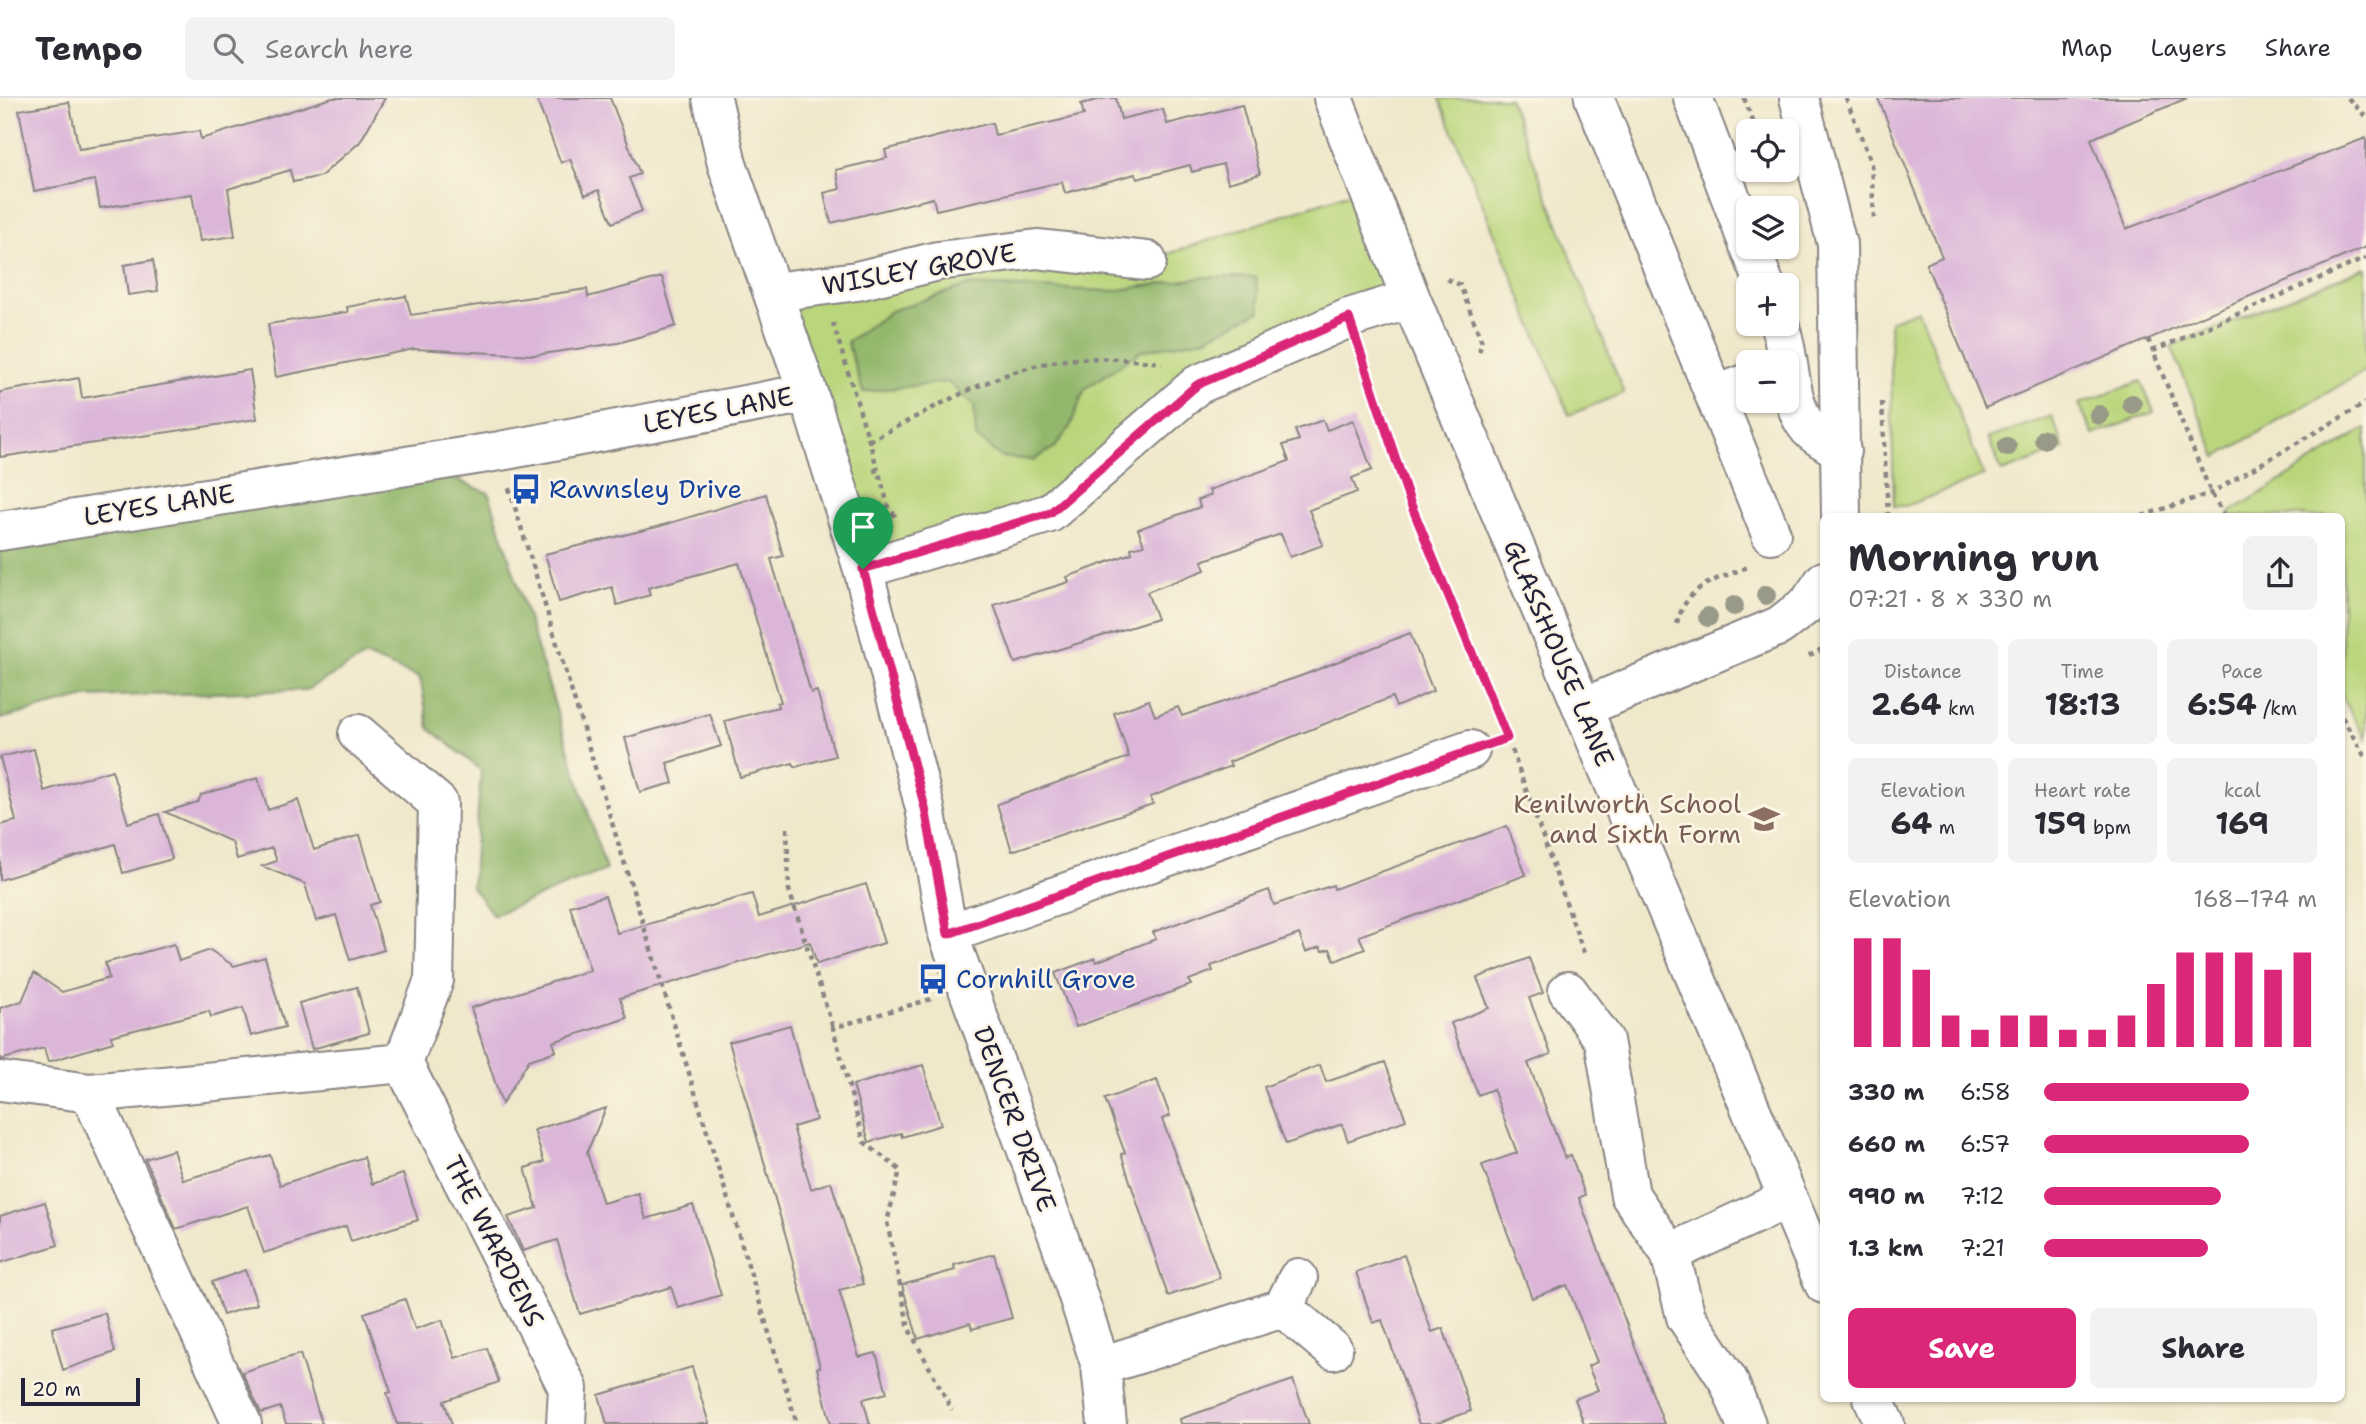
<!DOCTYPE html>
<meta charset="utf-8">
<style>
:root{--surface:#fff;--page:#f2f2f3;--text:#2b2b33;--muted:#7c7c81;--line:#e1e1e2;--accent:#db2777}
body{margin:0;font-family:"Shantell Sans",sans-serif;background:var(--page);color:var(--text);height:100vh;display:flex;flex-direction:column;font-size:26px;white-space:nowrap}
*{box-sizing:border-box;margin:0}
p{font-size:23px;color:var(--muted)}
.icon{flex:none;width:38px;height:38px;fill:none;stroke:currentColor;stroke-width:2;stroke-linecap:round;stroke-linejoin:round}
.map{position:relative;flex:1;overflow:hidden}
.panel{position:absolute;left:1820px;top:415px;width:525px;height:889px;display:flex;flex-direction:column;background:var(--surface);border-radius:10px;box-shadow:0 2px 5px #0004}
.panel>*{flex:none}
.fabs{position:absolute;left:1736px;top:21px;display:grid;gap:14px}
.fabs a{display:grid;place-items:center;width:63px;height:63px;border-radius:10px;background:var(--surface);box-shadow:0 2px 5px #0004;font-size:35px}
.scale{position:absolute;left:21px;bottom:18px;width:119px;box-sizing:border-box;padding-left:7px;border:4px solid #22223b;border-top:0;font-size:19px;line-height:24px;white-space:nowrap;color:#22223b;-webkit-text-stroke:5px #fcf5e5;paint-order:stroke}
.pin{position:absolute;display:grid;place-items:center;width:60px;height:60px;color:#fff;margin:-72px -30px;border-radius:50% 50% 50% 0;rotate:-45deg;box-shadow:0 0 7px #0007}
.pin .icon{rotate:45deg}
.round{display:grid;place-items:center;flex:none;width:74px;height:74px;border-radius:10px;background:var(--page)}
.summary{display:flex;align-items:center;justify-content:space-between;height:119px;padding:0 28px}
h1{font-size:38px;font-weight:700;line-height:52px}
.figures{display:grid;grid-template-columns:repeat(3,1fr);gap:10px;height:119px;padding:7px 28px}
.figures div{display:grid;align-content:center;border-radius:10px;background:var(--page);text-align:center}
.figures b{font-size:30px;font-weight:700}
.figures small{font-size:19px;font-weight:400}
.figures p{font-size:19px}
.chart{height:196px;padding:14px 28px}
.chart p{display:flex;justify-content:space-between}
.chart svg{width:100%;height:126px;margin-top:7px;stroke:var(--accent);stroke-width:6}
.action{display:flex;gap:14px;margin-top:auto;padding:14px 28px}
.action a{flex:1;height:80px;border-radius:10px;background:var(--accent);color:#fff;font-size:28px;font-weight:700;line-height:80px;text-align:center}
.action a+a{background:var(--page);color:var(--text)}
ul{padding:0 28px;list-style:none;font-size:23px}
li{display:grid;grid-template-columns:112px 84px 1fr;align-items:center;height:52px}
li i{height:18px;border-radius:9px;background:var(--accent)}
header{display:flex;align-items:center;gap:42px;box-sizing:border-box;height:98px;padding:0 35px;background:var(--surface);border-bottom:2px solid var(--line)}
header strong{font-size:33px}
nav{display:flex;gap:38px;margin-inline-start:auto;font-size:24px}
.search{width:490px;height:63px;background:var(--page);display:flex;align-items:center;gap:18px;box-sizing:border-box;padding:0 24px;border-radius:10px;color:var(--muted);font-size:26px}
.map>svg:first-child{display:block}
.green{fill:#bad67c;stroke:#6e7c5c;stroke-width:2}
.forest{fill:#93b76c;stroke:#5a6c54;stroke-width:2}
.building{fill:#dbb6d9}
.lines{fill:none;stroke-linecap:round;stroke-linejoin:round}
.minor-casing{stroke:#898583;stroke-width:42}
.path{stroke:#898583;stroke-width:4.5;stroke-dasharray:5 5;stroke-linecap:butt}
.minor{stroke:#fff;stroke-width:38}
.tree{fill:#989986}
.route-casing{stroke:#fff;stroke-width:14}
.route{stroke:#db2777;stroke-width:9}
.labels{text-anchor:middle;stroke-width:5;stroke-linejoin:round;paint-order:stroke}
.street-label{font-size:26px;fill:#22223b;stroke:#fcf5e5}
.transit-label{font-size:26px;fill:#164399;stroke:#fcf5e5;text-anchor:start}
.education-label{font-size:26px;fill:#785e54;stroke:#fcf5e5;text-anchor:end}
</style>
<header>
<strong>Tempo</strong>
<div class="search"><svg class="icon" aria-label="search" viewBox="0 0 24 24"><circle cx="10" cy="10" r="6"/><path d="M15 15l6 6"/></svg>Search here</div>
<nav><a>Map</a><a>Layers</a><a>Share</a></nav>
</header>
<div class="map">
<svg width="2366" height="1326" viewBox="0 0 2366 1326">
<rect width="100%" height="100%" fill="#fcf5e5"/>
<filter id="ink" filterUnits="userSpaceOnUse"><feTurbulence type="fractalNoise" baseFrequency=".0143" numOctaves="2"/><feDisplacementMap in="SourceGraphic" scale="14" xChannelSelector="R" yChannelSelector="G"/><feConvolveMatrix kernelMatrix="1 2 1 2 8 2 1 2 1" color-interpolation-filters="sRGB"/></filter>
<filter id="wash" filterUnits="userSpaceOnUse"><feTurbulence type="fractalNoise" baseFrequency=".00686" numOctaves="4" result="noise"/><feDisplacementMap in="SourceGraphic" scale="28" xChannelSelector="R" yChannelSelector="G"/><feGaussianBlur stdDeviation="1.57" result="paint"/><feColorMatrix in="noise" values="0 0 0 0 0 0 0 0 0 0 0 0 0 0 0 0 0 1.4 0 .05"/><feComposite in="paint" operator="in"/></filter>
<g filter="url(#wash)">
<rect width="100%" height="100%" fill="#f0e8cb"/>
<path class="green" d="M 1439,0 L 1509,0 L 1624,295 L 1569,317 Z
M 1368,89 L 1411,201 L 1197,287 L 1050,415 L 863,471 L 774,194 L 938,163 L 1147,163 Z
M 2366,169 L 2366,272 L 2217,359 L 2171,248 Z
M 1918,212 L 1984,378 L 1906,408 L 1894,408 L 1890,223 Z
M 2141,283 L 2154,314 L 2093,337 L 2079,306 Z
M 2052,318 L 2064,351 L 2002,374 L 1988,340 Z
M 2366,330 L 2366,641 L 2342,600 L 2342,418 L 2231,418 L 2229,415 Z"/>
<path class="forest" d="M 1206,179 L 1256,179 L 1260,213 L 1204,241 L 1141,253 L 1085,291 L 1070,329 L 1055,349 L 1034,362 L 1001,359 L 976,339 L 974,308 L 948,284 L 863,294 L 847,244 L 891,213 L 969,187 L 1111,193 Z
M 442,376 L 489,395 L 606,772 L 493,817 L 472,789 L 481,672 L 429,630 L 420,580 L 366,558 L 306,592 L 86,599 L 0,621 L 0,450 Z"/>
<g id="blocks">
<path class="building" d="M 332,0 L 385,0 L 360,44 L 321,78 L 293,84 L 290,72 L 228,91 L 235,138 L 200,143 L 192,96 L 100,110 L 95,82 L 34,93 L 19,12 L 69,4 L 79,51 L 199,33 L 201,41 Z
M 536,0 L 610,0 L 640,76 L 629,80 L 642,113 L 612,125 L 599,92 L 585,97 L 570,61 L 561,65 Z
M 1106,0 L 1116,0 L 1121,21 L 1163,11 L 1167,26 L 1242,7 L 1260,76 L 1228,85 L 1223,66 L 1192,74 L 1190,67 L 1137,81 L 1135,76 L 1065,95 L 1062,84 L 936,112 L 933,100 L 831,125 L 824,95 L 840,91 L 836,72 L 887,60 L 885,52 L 974,29 L 992,25 L 995,37 L 1084,17 L 1081,6 Z
M 1878,0 L 2187,0 L 2091,41 L 2126,131 L 2366,40 L 2366,149 L 1985,310 L 1926,166 L 1942,159 Z
M 153,162 L 158,193 L 128,197 L 124,167 Z
M 662,179 L 676,228 L 618,245 L 535,257 L 414,251 L 276,279 L 268,226 L 348,214 L 347,209 L 406,198 L 411,217 L 587,191 L 588,199 Z
M 250,272 L 257,321 L 0,359 L 0,294 L 79,280 L 82,300 Z
M 1323,322 L 1327,332 L 1353,322 L 1372,372 L 1352,380 L 1357,394 L 1309,412 L 1323,447 L 1290,459 L 1281,436 L 1202,463 L 1205,472 L 1147,494 L 1157,521 L 1015,565 L 994,507 L 1069,484 L 1067,479 L 1132,455 L 1131,450 L 1144,447 L 1138,431 L 1200,409 L 1198,402 L 1211,397 L 1209,392 L 1289,363 L 1283,347 L 1299,342 L 1295,332 Z
M 766,396 L 783,458 L 771,461 L 811,595 L 817,593 L 835,658 L 795,669 L 793,665 L 740,679 L 725,623 L 778,609 L 777,605 L 781,604 L 739,465 L 648,490 L 650,497 L 617,507 L 612,489 L 559,504 L 545,456 L 657,429 Z
M 1410,535 L 1433,593 L 1396,609 L 1392,599 L 1229,664 L 1231,668 L 1150,699 L 1153,706 L 1012,753 L 997,706 L 1129,659 L 1114,615 L 1149,602 L 1155,618 L 1178,609 L 1182,618 L 1301,578 Z
M 710,616 L 721,648 L 667,665 L 673,685 L 640,694 L 625,640 Z
M 34,651 L 44,693 L 112,672 L 128,725 L 159,716 L 172,761 L 123,775 L 115,746 L 0,782 L 0,727 L 16,723 L 0,659 Z
M 258,680 L 268,712 L 298,702 L 314,752 L 360,737 L 380,804 L 370,807 L 384,852 L 350,862 L 336,817 L 316,823 L 305,786 L 262,768 L 277,763 L 272,750 L 237,761 L 232,744 L 165,714 L 198,704 L 201,697 Z
M 1507,728 L 1526,777 L 1359,838 L 1365,851 L 1335,863 L 1330,851 L 1322,853 L 1320,849 L 1306,854 L 1299,836 L 1211,868 L 1213,873 L 1189,882 L 1191,887 L 1076,929 L 1055,875 L 1095,860 L 1096,864 L 1156,841 L 1153,834 L 1269,792 L 1274,807 L 1333,787 L 1334,791 Z
M 866,786 L 884,845 L 817,866 L 810,844 L 620,900 L 627,920 L 553,944 L 556,953 L 529,962 L 502,1006 L 471,910 L 590,872 L 570,808 L 605,798 L 617,835 L 752,796 L 759,819 Z
M 174,846 L 179,863 L 210,852 L 234,868 L 265,859 L 285,929 L 251,938 L 243,910 L 211,919 L 209,913 L 111,938 L 113,944 L 48,964 L 44,950 L 0,962 L 0,910 L 22,903 L 34,875 L 62,894 L 109,880 L 105,865 Z
M 1529,860 L 1543,895 L 1529,900 L 1551,956 L 1528,965 L 1565,1060 L 1571,1057 L 1585,1097 L 1579,1100 L 1664,1326 L 1584,1326 L 1575,1301 L 1598,1292 L 1588,1268 L 1597,1264 L 1567,1187 L 1532,1200 L 1482,1067 L 1517,1055 L 1493,991 L 1478,997 L 1451,925 L 1489,910 L 1477,880 Z
M 357,889 L 369,935 L 312,951 L 299,905 Z
M 790,927 L 816,1022 L 793,1029 L 811,1091 L 831,1084 L 863,1186 L 839,1192 L 859,1259 L 876,1255 L 887,1295 L 863,1301 L 870,1326 L 831,1326 L 817,1270 L 820,1269 L 787,1142 L 729,944 Z
M 1385,964 L 1406,1022 L 1348,1043 L 1342,1026 L 1286,1046 L 1264,989 L 1320,967 L 1326,984 Z
M 923,967 L 941,1027 L 902,1039 L 901,1035 L 869,1044 L 853,987 Z
M 1157,982 L 1170,1018 L 1162,1021 L 1220,1180 L 1168,1198 L 1121,1056 L 1125,1055 L 1105,1001 Z
M 606,1010 L 587,1054 L 603,1105 L 638,1095 L 646,1121 L 693,1107 L 721,1197 L 678,1210 L 671,1189 L 580,1216 L 557,1142 L 523,1153 L 508,1119 L 537,1110 L 525,1070 L 544,1064 L 534,1032 Z
M 173,1052 L 183,1082 L 270,1057 L 280,1087 L 364,1059 L 372,1086 L 403,1076 L 418,1122 L 351,1143 L 346,1128 L 264,1155 L 248,1108 L 176,1131 L 145,1061 Z
M 45,1104 L 58,1147 L 0,1165 L 0,1118 Z
M 994,1156 L 1012,1220 L 972,1231 L 970,1225 L 918,1241 L 902,1187 L 955,1172 L 954,1167 Z
M 1404,1157 L 1432,1234 L 1443,1230 L 1471,1313 L 1435,1326 L 1419,1326 L 1382,1222 L 1373,1225 L 1356,1174 Z
M 245,1172 L 257,1206 L 223,1217 L 212,1184 Z
M 405,1201 L 415,1231 L 442,1222 L 455,1260 L 487,1250 L 499,1284 L 444,1303 L 452,1326 L 397,1326 L 387,1295 L 391,1294 L 364,1215 Z
M 105,1215 L 115,1254 L 63,1272 L 52,1230 Z
M 300,1256 L 322,1326 L 286,1326 L 280,1309 L 261,1315 L 242,1274 Z
M 692,1269 L 709,1326 L 607,1326 L 599,1297 Z
M 1293,1282 L 1309,1326 L 1181,1326 L 1180,1321 Z"/>
</g>
</g>
<g filter="url(#ink)">
<use href="#blocks" fill-opacity="0" stroke="#898583" stroke-width="2"/>
<g class="lines">
<g class="minor-casing">
<path id="minor" d="M 712,0 L 727,66 L 808,295 L 863,471 L 925,710 L 948,836 L 1060,1143 L 1101,1268 L 1107,1326
M 1333,0 L 1411,201 L 1824,1186
M 1594,0 L 1771,436
M 1693,0 L 1748,145
M 1799,0 L 1837,146 L 1841,418
M 1750,149 L 1765,187
M 774,194 L 857,183 L 938,163 L 1037,151 L 1147,163
M 1779,226 C 1791,256 1787,306 1809,331 C 1817,340 1831,346 1841,353
M 1716,297 L 1748,285
M 0,433 L 500,353 L 808,295
M 863,471 L 1050,415 L 1197,287 L 1349,220 L 1411,201
M 1582,610 L 1779,528 L 1809,505 L 1824,483
M 358,636 L 438,705 L 434,882 L 403,965
M 948,836 L 1470,652
M 1568,893 L 1604,942 L 1630,1097 L 1670,1155
M 0,983 L 90,995 L 403,965 L 568,1290 L 566,1326
M 90,995 L 242,1326
M 1283,1210 L 1333,1252
M 1101,1268 L 1283,1210 L 1298,1180
M 1873,1300 L 1885,1326
M 1746,1326 L 1728,1282 L 1686,1219 L 1670,1155 L 1787,1101"/>
</g>
<path class="path" d="M 1744,0 L 1757,33
M 1846,0 L 1871,64 L 1874,120
M 2348,0 L 2366,19
M 1447,181 L 1460,187 L 1482,244 L 1478,257
M 833,225 L 878,372
M 2148,241 L 2153,253
M 1361,255 L 1411,404 L 1502,626
M 1882,304 L 1888,418
M 869,343 C 934,311 1003,266 1077,261 C 1105,259 1134,262 1162,265
M 873,373 L 878,372 L 889,410 L 897,420
M 509,390 L 797,1326
M 2142,418 L 2211,395 L 2366,305
M 2225,418 L 2211,395 L 2153,253 L 2366,160
M 1677,526 C 1687,485 1715,483 1750,468
M 1809,558 L 1824,550
M 2342,619 L 2366,661
M 1512,652 L 1585,858
M 787,730 L 789,792 L 833,930
M 931,901 L 833,930 L 864,1044 L 900,1072 L 887,1124 L 909,1231 L 952,1312"/>
<use href="#minor" class="minor"/>
</g>
<g class="tree">
<circle cx="2132" cy="306" r="10"/>
<circle cx="2099" cy="317" r="10"/>
<circle cx="2044" cy="341" r="10"/>
<circle cx="2007" cy="349" r="10"/>
<circle cx="1766" cy="497" r="10"/>
<circle cx="1734" cy="508" r="10"/>
<circle cx="1708" cy="519" r="10"/>
</g>
</g>
<g class="lines" filter="url(#ink)">
<g class="route-casing">
<path id="route" d="M 1349,220 L 1410,404 L 1507,640 L 948,836 L 925,710 L 863,471 L 1050,415 L 1197,287 Z"/>
</g>
<use href="#route" class="route"/>
</g>
<defs>
<g id="bus-bare" transform="scale(2.415)"><path d="M-5-6H5V4H4V6H2V4H-2V6H-4V4H-5ZM-3.5-4V0h7V-4ZM-3.5 1.2v1.5H-2V1.2ZM2 1.2v1.5H3.5V1.2Z" fill="#1a4fb4" stroke="#fcf5e5" stroke-width="2.5" paint-order="stroke"/></g>
<g id="school-bare" transform="scale(2.415)"><path d="M0-5L7-2L0 1L-7-2ZM-4 1L0 2.5L4 1V4Q0 6-4 4Z" fill="#8d6e63" stroke="#fcf5e5" stroke-width="2.5" paint-order="stroke"/></g>
</defs>
<g fill-rule="evenodd">
<use href="#bus-bare" x="526" y="391"/>
<use href="#school-bare" x="1764" y="721"/>
<use href="#bus-bare" x="933" y="881"/>
</g>
<g class="labels">
<g class="street-label">
<text transform="translate(919 171) rotate(-10)" y="9">WISLEY GROVE</text>
<text transform="translate(718 312) rotate(-11)" y="9">LEYES LANE</text>
<text transform="translate(159 407) rotate(-9)" y="9">LEYES LANE</text>
<text transform="translate(1559 555) rotate(67)" y="9">GLASSHOUSE LANE</text>
<text transform="translate(1015 1021) rotate(70)" y="9">DENCER DRIVE</text>
<text transform="translate(494 1143) rotate(63)" y="9">THE WARDENS</text>
</g>
<g class="transit-label">
<text x="549" y="400">Rawnsley Drive</text>
<text x="956" y="890">Cornhill Grove</text>
</g>
<g class="education-label">
<text x="1741" y="715">Kenilworth School<tspan x="1741" dy="30">and Sixth Form</tspan></text>
</g>
</g>
</svg>
<div class="fabs">
<a><svg class="icon" aria-label="locate" viewBox="0 0 24 24"><circle cx="12" cy="12" r="6"/><path d="M12 2v4M12 18v4M2 12h4M18 12h4"/></svg></a>
<a><svg class="icon" aria-label="layers" viewBox="0 0 24 24"><path d="M12 4l9 5-9 5-9-5zM3 14l9 5 9-5"/></svg></a>
<a>+</a>
<a>−</a>
</div>
<div class="scale">20 m</div>
<div class="pin" style="left:863px;top:471px;background:#1e9e55"><svg class="icon" aria-label="arrive" viewBox="0 0 24 24"><path d="M6 21V4h12l-3 4 3 4H6"/></svg></div>
<section class="panel">
<div class="summary"><div><h1>Morning run</h1><p>07:21 · 8 × 330 m</p></div><a class="round"><svg class="icon" aria-label="share" viewBox="0 0 24 24"><path d="M12 15V3M7 8l5-5 5 5M5 13v7h14v-7"/></svg></a></div>
<div class="figures">
<div><p>Distance</p><b>2.64<small> km</small></b></div>
<div><p>Time</p><b>18:13</b></div>
<div><p>Pace</p><b>6:54<small> /km</small></b></div>
</div>
<div class="figures">
<div><p>Elevation</p><b>64<small> m</small></b></div>
<div><p>Heart rate</p><b>159<small> bpm</small></b></div>
<div><p>kcal</p><b>169</b></div>
</div>
<div class="chart"><p><span>Elevation</span>168–174 m</p>
<svg viewBox="0 0 160 44" preserveAspectRatio="none"><path d="M5 44V6M15 44V6M25 44V17M35 44V33M45 44V38M55 44V33M65 44V33M75 44V38M85 44V38M95 44V33M105 44V22M115 44V11M125 44V11M135 44V11M145 44V17M155 44V11"/></svg>
</div>
<ul>
<li><b>330 m</b>6:58<i style="width:75%"></i></li>
<li><b>660 m</b>6:57<i style="width:75%"></i></li>
<li><b>990 m</b>7:12<i style="width:65%"></i></li>
<li><b>1.3 km</b>7:21<i style="width:60%"></i></li>
</ul>
<div class="action"><a>Save</a><a>Share</a></div>
</section>
</div>
